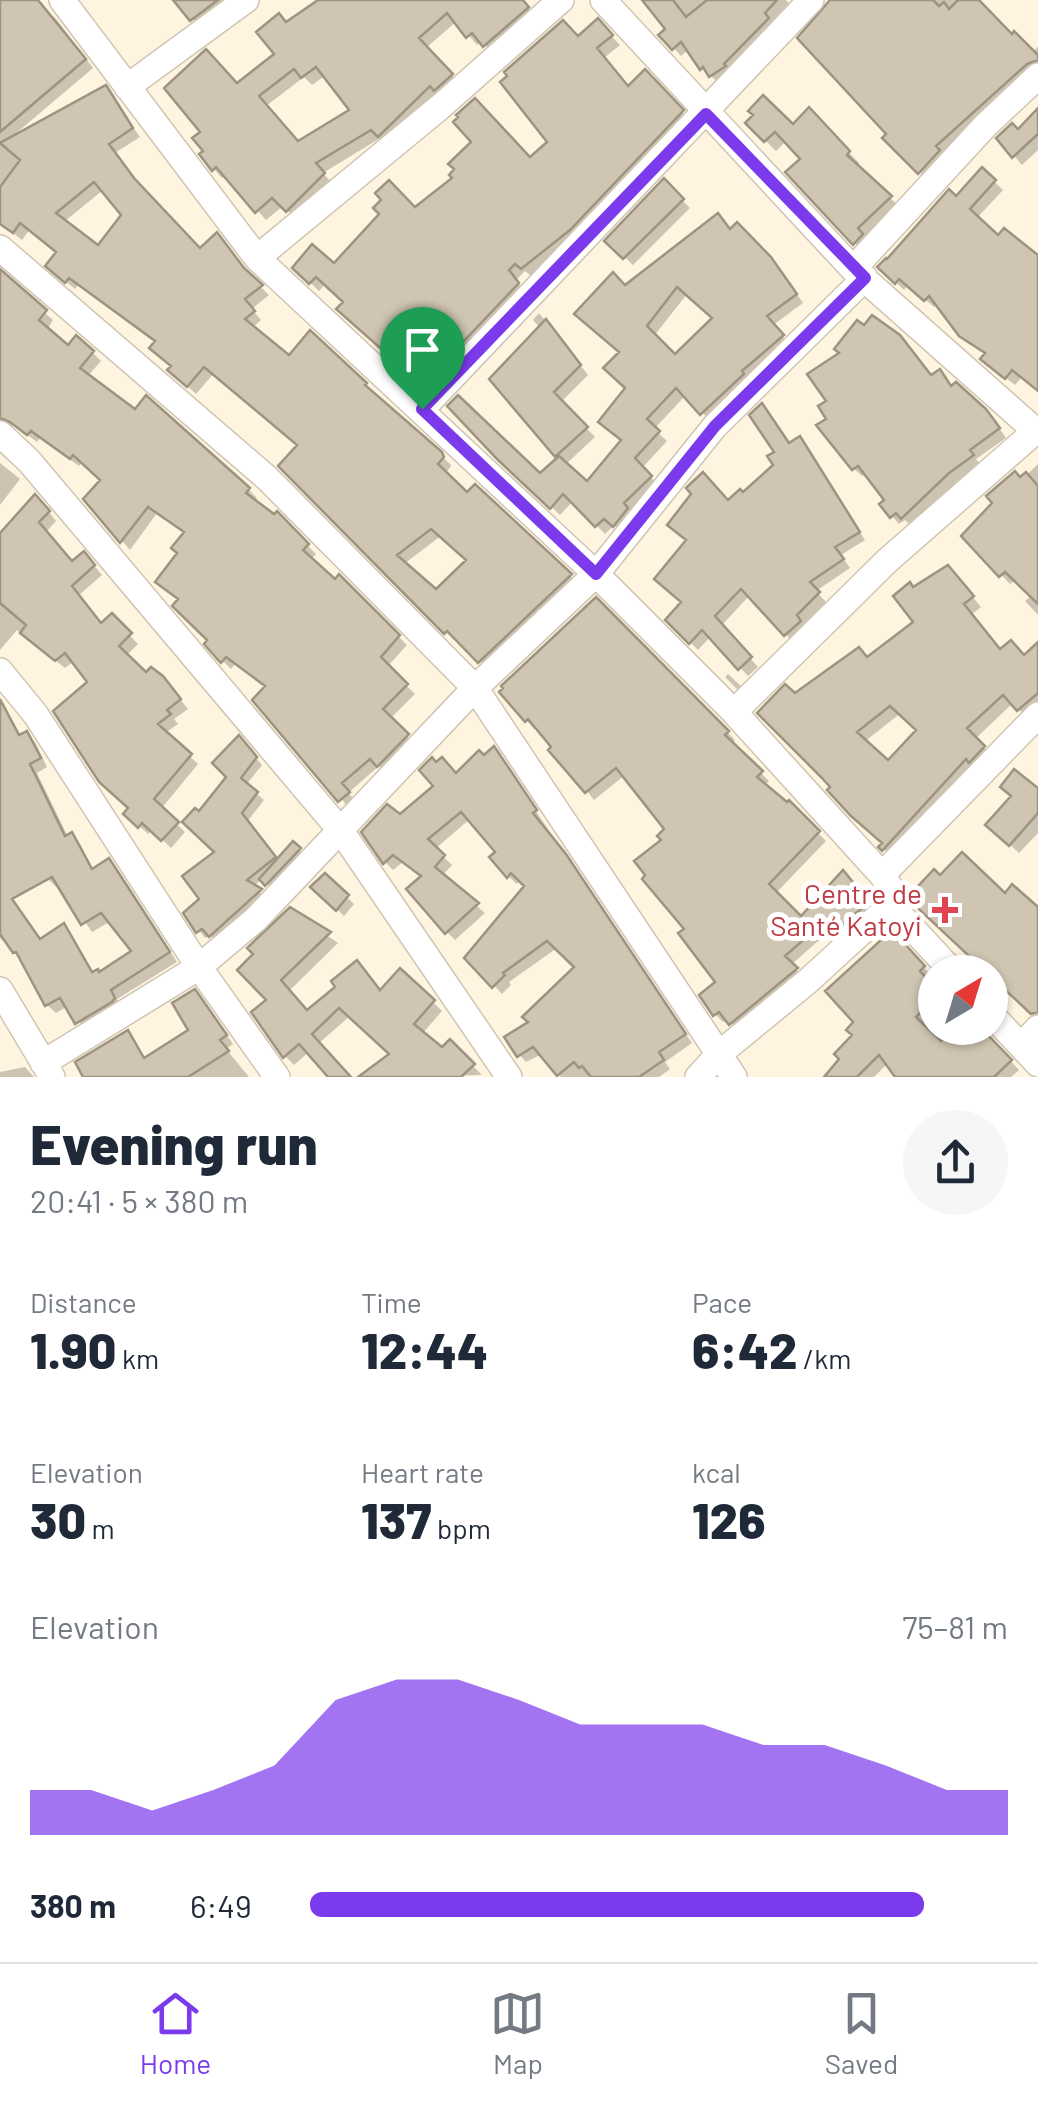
<!DOCTYPE html>
<meta charset="utf-8">
<style>
:root{--surface:#fff;--page:#f6f6f7;--text:#1f2937;--muted:#747a83;--line:#e0e1e3;--accent:#7c3aed}
body{margin:0;font-family:Barlow,sans-serif;background:var(--page);color:var(--text);height:100vh;display:flex;flex-direction:column;font-size:38px;white-space:nowrap}
*{box-sizing:border-box;margin:0}
p{font-size:32px;color:var(--muted)}
.icon{flex:none;width:55px;height:55px;fill:none;stroke:currentColor;stroke-width:2;stroke-linecap:round;stroke-linejoin:round}
.map{position:relative;height:1077px;overflow:hidden}
.side{display:flex;flex-direction:column;background:var(--surface);flex:1}
.side>*{flex:none}
.needle{width:65px;rotate:38deg}
.controls{position:absolute;left:918px;top:955px;display:grid;gap:20px}
.controls a{display:grid;place-items:center;width:90px;height:90px;border-radius:50%;background:var(--surface);box-shadow:0 2px 8px #0004;font-size:50px}
.pin{position:absolute;display:grid;place-items:center;width:85px;height:85px;color:#fff;margin:-102px -42px;border-radius:50% 50% 50% 0;rotate:-45deg;box-shadow:0 0 10px #0007}
.pin .icon{rotate:45deg}
.round{display:grid;place-items:center;flex:none;width:105px;height:105px;border-radius:52px;background:var(--page)}
.overview{display:flex;align-items:center;justify-content:space-between;height:170px;padding:0 30px}
h1{font-size:55px;font-weight:800;line-height:75px}
.metrics{display:grid;grid-template-columns:repeat(3,1fr);gap:15px;height:170px;padding:10px 30px}
.metrics div{display:grid;align-content:center}
.metrics b{font-size:50px;font-weight:800}
.metrics small{font-size:28px;font-weight:400}
.metrics p{font-size:28px}
.chart{height:280px;padding:20px 30px}
.chart p{display:flex;justify-content:space-between}
.chart svg{width:100%;height:180px;margin-top:10px;fill:var(--accent);opacity:.7}
ul{padding:0 30px;list-style:none;font-size:32px}
li{display:grid;grid-template-columns:160px 120px 1fr;align-items:center;height:75px}
li i{height:25px;border-radius:12px;background:var(--accent)}
.menu{display:flex;justify-content:space-around;align-items:center;height:140px;border-top:2px solid var(--line);background:var(--surface);font-size:28px;color:var(--muted)}
.menu a{display:grid;justify-items:center;gap:5px}
.menu .on{color:var(--accent)}
.map>svg:first-child{display:block}
.shadow{fill:#0003;fill-rule:evenodd}
.building{fill:#cfc5b2;stroke:#9d9381;stroke-width:2.5;fill-rule:evenodd}
.lines{fill:none;stroke-linecap:round;stroke-linejoin:round}
.street-casing{stroke:#d0c5b3;stroke-width:28}
.street{stroke:#fff;stroke-width:25}
.route-casing{stroke:#fff;stroke-width:20}
.route{stroke:#7c3aed;stroke-width:12}
.health-dot{fill:#e0444e;stroke:#fff;stroke-width:4}
.labels{text-anchor:middle;stroke-width:10;stroke-linejoin:round;paint-order:stroke}
.health-label{font-size:28px;fill:#be3a42;stroke:#fff;text-anchor:end}
</style>
<div class="map">
<svg width="1038" height="1077" viewBox="0 0 1038 1077">
<rect width="100%" height="100%" fill="#fff4e0"/>
<path class="shadow" d="M 5,0 L 35,0 L 57,20 L 93,68 L 14,135 L 105,88 L 140,137 L 115,153 L 142,189 L 200,251 L 251,278 L 269,295 L 252,309 L 261,320 L 252,328 L 289,359 L 365,385 L 450,464 L 451,466 L 445,474 L 467,495 L 475,487 L 579,584 L 488,669 L 457,638 L 454,640 L 282,466 L 299,446 L 214,373 L 196,394 L 179,378 L 157,342 L 79,284 L 75,289 L 57,274 L 58,253 L 30,229 L 22,240 L 0,223 L 0,11 ZM 103,190 L 125,215 L 99,249 L 64,222 ZM 442,535 L 469,561 L 436,592 L 404,564 Z
M 176,0 L 239,0 L 201,28 Z
M 322,0 L 522,0 L 536,17 L 494,54 L 482,41 L 477,45 L 457,21 L 426,48 L 460,84 L 389,144 L 382,137 L 323,173 L 332,183 L 296,219 L 283,206 L 266,220 L 226,175 L 222,178 L 214,169 L 237,86 L 278,54 L 287,25 ZM 326,75 L 353,110 L 298,144 L 266,106 L 304,77 L 312,85 Z
M 643,0 L 786,0 L 789,3 L 771,22 L 775,27 L 719,83 L 701,68 L 689,49 L 681,56 L 674,48 L 669,29 Z
M 846,0 L 975,0 L 1012,37 L 1032,52 L 1038,47 L 1038,73 L 928,180 L 886,138 L 890,134 Z
M 598,22 L 620,45 L 604,58 L 629,89 L 645,72 L 690,121 L 579,238 L 531,276 L 525,271 L 516,280 L 526,293 L 432,392 L 348,318 L 346,302 L 326,283 L 319,291 L 295,268 L 334,266 L 415,210 L 530,160 L 551,143 L 578,39 Z
M 809,111 L 859,163 L 856,166 L 901,208 L 865,254 L 789,173 L 804,159 L 786,141 L 776,151 L 748,123 L 793,127 Z
M 1038,112 L 1038,150 L 1022,165 L 999,138 L 1018,132 Z
M 982,170 L 1003,190 L 976,219 L 998,239 L 1038,258 L 1038,390 L 1022,377 L 1015,385 L 992,367 L 987,355 L 968,342 L 937,303 L 934,307 L 908,285 L 904,290 L 880,267 L 956,199 Z
M 664,182 L 690,208 L 633,265 L 608,241 Z
M 737,225 L 779,268 L 803,303 L 773,325 L 790,345 L 710,421 L 686,395 L 654,429 L 667,441 L 642,468 L 659,486 L 622,534 L 614,525 L 605,534 L 573,501 L 560,515 L 500,459 L 540,477 L 559,458 L 492,379 L 540,328 L 533,320 L 539,313 L 588,375 L 561,402 L 595,437 L 565,465 L 588,484 L 624,441 L 628,388 L 622,353 L 625,288 ZM 687,294 L 715,318 L 675,357 L 654,336 Z
M 0,273 L 53,320 L 47,330 L 69,349 L 92,352 L 101,361 L 88,376 L 135,412 L 146,399 L 249,490 L 257,498 L 254,502 L 274,518 L 277,515 L 316,554 L 310,560 L 335,582 L 339,578 L 407,645 L 387,667 L 415,694 L 390,719 L 415,744 L 387,774 L 379,766 L 348,793 L 356,801 L 348,808 L 267,688 L 235,664 L 231,669 L 220,658 L 210,640 L 180,600 L 179,554 L 186,534 L 157,513 L 130,550 L 86,499 L 103,480 L 83,461 L 79,466 L 40,438 L 37,442 L 15,426 L 6,426 L 0,421 Z
M 940,372 L 953,388 L 994,420 L 1006,438 L 976,459 L 980,464 L 957,481 L 925,515 L 911,526 L 905,520 L 899,524 L 892,516 L 888,501 L 866,473 L 862,476 L 853,468 L 932,377 Z
M 800,439 L 865,540 L 841,555 L 850,568 L 816,591 L 826,602 L 803,625 L 807,630 L 793,642 L 750,595 L 721,626 L 758,667 L 748,676 L 711,636 L 698,650 L 668,620 L 684,603 L 728,503 L 743,495 Z
M 0,463 L 20,479 L 0,505 Z
M 1038,464 L 1038,615 L 1025,601 L 1032,595 L 1016,580 L 1010,584 L 964,536 Z
M 44,506 L 56,521 L 46,532 L 73,564 L 92,563 L 102,575 L 78,596 L 102,625 L 120,625 L 138,644 L 126,656 L 146,675 L 171,688 L 188,709 L 174,719 L 178,724 L 165,733 L 198,764 L 161,809 L 185,832 L 171,848 L 152,830 L 148,834 L 126,814 L 131,808 L 90,683 L 74,661 L 65,668 L 17,630 L 0,650 L 0,537 Z
M 957,578 L 981,607 L 971,615 L 1001,652 L 1024,658 L 1038,645 L 1038,712 L 1028,719 L 1013,703 L 975,739 L 993,757 L 893,859 L 882,847 L 885,844 L 834,787 L 794,696 L 868,660 L 917,622 L 914,590 ZM 901,713 L 919,730 L 888,763 L 864,742 Z
M 596,600 L 735,740 L 732,744 L 769,781 L 764,786 L 787,806 L 789,804 L 826,841 L 775,894 L 801,920 L 851,881 L 875,911 L 836,944 L 826,934 L 791,965 L 804,977 L 738,1031 L 728,1019 L 723,1022 L 715,1014 L 719,983 L 688,929 L 665,840 L 668,829 L 625,775 L 594,800 L 537,726 L 534,729 L 502,692 Z
M 728,674 L 743,688 L 739,691 L 725,677 Z
M 0,699 L 21,736 L 26,734 L 35,742 L 47,767 L 37,773 L 68,837 L 72,835 L 80,844 L 94,871 L 109,862 L 118,870 L 177,962 L 117,999 L 122,1007 L 86,1031 L 68,1006 L 56,1013 L 47,1005 L 24,961 L 0,938 L 0,893 L 5,891 L 14,900 L 41,941 L 63,926 L 95,974 L 100,974 L 135,951 L 111,921 L 92,932 L 60,885 L 56,887 L 48,879 L 0,867 Z
M 245,745 L 262,765 L 246,785 L 264,800 L 247,822 L 278,862 L 293,845 L 303,854 L 271,887 L 262,879 L 253,887 L 266,898 L 217,942 L 210,935 L 205,938 L 186,913 L 202,899 L 217,853 L 199,815 L 229,777 Z
M 494,749 L 692,1043 L 665,1062 L 670,1069 L 659,1077 L 561,1077 L 542,1054 L 526,1062 L 517,1052 L 531,1022 L 578,967 L 557,948 L 509,982 L 511,985 L 502,994 L 468,957 L 528,886 L 521,880 L 517,884 L 508,876 L 499,852 L 470,819 L 435,849 L 452,865 L 442,876 L 485,913 L 455,940 L 447,932 L 423,877 L 403,862 L 393,870 L 385,862 L 400,817 Z
M 1038,791 L 1038,833 L 1019,853 L 998,834 Z
M 325,876 L 354,904 L 344,916 L 314,887 Z
M 290,910 L 338,943 L 289,991 L 307,1013 L 382,992 L 433,1002 L 442,1011 L 422,1034 L 442,1050 L 450,1043 L 482,1075 L 399,1077 L 392,1054 L 350,1016 L 294,1065 L 285,1056 L 270,1000 Z
M 892,933 L 932,976 L 926,981 L 935,990 L 935,1016 L 923,1027 L 941,1045 L 959,1028 L 980,1028 L 1019,1070 L 1011,1077 L 898,1077 L 888,1063 L 874,1077 L 827,1077 L 855,1035 L 856,1022 Z
M 202,1000 L 233,1044 L 226,1049 L 249,1077 L 87,1077 L 128,1033 L 146,1060 L 191,1031 Z
M 25,1067 L 34,1077 L 0,1077 L 0,1072 Z"/>
<path class="building" d="M 0,0 L 38,0 L 86,59 L 0,132 Z
M 173,0 L 218,0 L 190,21 Z
M 318,0 L 523,0 L 529,7 L 483,47 L 472,33 L 466,38 L 447,13 L 419,38 L 453,74 L 434,91 L 430,86 L 378,137 L 371,130 L 316,163 L 325,173 L 286,212 L 272,198 L 255,213 L 216,167 L 212,171 L 199,154 L 203,151 L 192,138 L 200,132 L 164,88 L 206,49 L 237,83 L 274,54 L 256,32 L 279,13 L 286,22 ZM 316,67 L 349,110 L 298,141 L 259,96 L 294,69 L 301,78 Z
M 642,0 L 673,0 L 686,17 L 707,0 L 777,0 L 765,13 L 769,18 L 724,64 L 726,66 L 709,77 L 703,67 L 700,70 L 681,42 L 672,50 L 663,40 L 658,35 L 665,29 Z
M 830,0 L 933,0 L 939,6 L 944,2 L 949,9 L 958,0 L 979,0 L 1012,34 L 1014,31 L 1038,55 L 1038,60 L 1027,64 L 936,146 L 940,150 L 918,174 L 882,138 L 886,134 L 797,38 Z
M 598,18 L 613,35 L 597,48 L 628,86 L 645,69 L 684,110 L 570,230 L 521,269 L 515,264 L 509,270 L 519,283 L 422,385 L 336,309 L 343,302 L 316,277 L 309,284 L 292,268 L 312,244 L 334,263 L 379,214 L 373,208 L 381,200 L 375,193 L 389,180 L 415,207 L 452,178 L 449,175 L 454,169 L 448,164 L 471,142 L 453,122 L 458,117 L 456,115 L 475,98 L 530,157 L 547,142 L 500,82 L 507,76 L 504,72 L 563,20 L 578,36 Z
M 106,85 L 133,128 L 109,144 L 134,178 L 200,248 L 217,232 L 244,268 L 263,285 L 245,299 L 255,311 L 245,319 L 289,355 L 310,330 L 367,383 L 365,385 L 442,452 L 444,457 L 438,464 L 467,492 L 475,484 L 572,574 L 478,663 L 447,631 L 444,634 L 278,466 L 297,445 L 204,367 L 187,387 L 167,370 L 171,366 L 149,348 L 155,341 L 69,278 L 65,283 L 45,266 L 56,252 L 20,223 L 13,233 L 0,224 L 0,187 L 20,160 L 0,143 ZM 94,182 L 121,215 L 98,245 L 56,213 ZM 431,529 L 466,560 L 436,589 L 397,555 Z
M 763,95 L 793,124 L 809,107 L 850,151 L 847,155 L 892,196 L 858,228 L 863,234 L 853,245 L 785,172 L 800,159 L 775,132 L 764,142 L 745,123 L 753,115 L 748,111 Z
M 1038,108 L 1038,134 L 1012,158 L 996,138 L 1012,123 L 1018,129 Z
M 982,167 L 996,180 L 970,209 L 998,235 L 1004,228 L 1038,255 L 1038,391 L 1012,370 L 1005,379 L 980,359 L 985,353 L 959,336 L 929,296 L 924,301 L 899,279 L 895,284 L 877,267 L 886,258 L 887,259 L 949,189 L 956,196 Z
M 664,178 L 684,199 L 623,259 L 604,241 Z
M 718,213 L 730,229 L 737,222 L 771,257 L 797,294 L 767,316 L 784,335 L 742,371 L 744,374 L 700,415 L 676,388 L 647,419 L 660,431 L 635,458 L 652,476 L 624,503 L 628,508 L 613,527 L 604,519 L 595,527 L 563,494 L 550,509 L 498,460 L 447,406 L 458,395 L 540,473 L 559,456 L 587,481 L 621,440 L 598,422 L 625,388 L 603,368 L 619,352 L 574,314 L 613,272 L 625,285 ZM 677,287 L 712,318 L 675,354 L 647,326 Z
M 0,269 L 47,310 L 39,320 L 68,345 L 76,335 L 94,351 L 80,368 L 135,409 L 146,395 L 250,488 L 246,493 L 274,514 L 277,511 L 309,544 L 303,550 L 335,579 L 339,574 L 400,635 L 381,657 L 408,684 L 383,709 L 409,734 L 377,767 L 370,759 L 342,783 L 350,792 L 338,802 L 252,700 L 265,686 L 226,657 L 221,663 L 218,660 L 204,644 L 207,640 L 172,606 L 178,599 L 155,582 L 177,553 L 171,548 L 184,532 L 148,507 L 120,543 L 83,499 L 100,480 L 73,455 L 70,459 L 31,431 L 27,435 L 10,422 L 0,418 Z
M 872,315 L 900,335 L 931,375 L 940,369 L 951,386 L 956,382 L 986,409 L 1000,428 L 970,450 L 974,455 L 949,473 L 901,519 L 896,513 L 890,518 L 879,504 L 884,500 L 858,466 L 852,470 L 816,425 L 826,419 L 818,406 L 826,401 L 807,374 L 839,353 L 834,349 L 857,320 L 864,325 Z
M 546,319 L 581,365 L 554,392 L 588,427 L 555,457 L 489,379 Z
M 762,403 L 789,443 L 800,436 L 860,532 L 835,547 L 844,559 L 810,582 L 820,592 L 797,615 L 801,621 L 784,636 L 741,589 L 715,616 L 752,657 L 738,670 L 702,630 L 689,644 L 665,620 L 681,602 L 654,579 L 686,540 L 667,525 L 691,494 L 686,488 L 689,485 L 703,472 L 728,500 L 740,489 L 743,492 L 773,465 L 767,456 L 774,452 L 749,415 Z
M 1015,471 L 1020,477 L 1026,472 L 1038,486 L 1038,604 L 1005,572 L 999,577 L 961,536 L 992,503 L 986,496 Z
M 35,494 L 50,511 L 39,522 L 72,561 L 84,551 L 95,565 L 72,586 L 101,623 L 112,613 L 132,633 L 119,646 L 146,672 L 151,667 L 163,676 L 181,699 L 167,710 L 171,714 L 158,724 L 192,754 L 154,799 L 179,822 L 161,841 L 142,823 L 138,828 L 123,814 L 128,808 L 99,782 L 53,711 L 87,682 L 65,653 L 55,661 L 20,633 L 26,625 L 0,603 L 0,533 Z
M 948,565 L 974,596 L 964,604 L 1000,649 L 1011,640 L 1024,655 L 1038,642 L 1038,693 L 1017,711 L 1003,695 L 967,728 L 985,746 L 969,763 L 966,759 L 882,851 L 878,847 L 882,843 L 851,816 L 827,790 L 830,787 L 822,778 L 757,713 L 785,684 L 795,693 L 859,647 L 867,657 L 913,622 L 893,596 L 910,582 L 913,587 ZM 890,706 L 916,730 L 888,760 L 857,732 Z
M 596,597 L 729,731 L 725,735 L 763,771 L 757,777 L 787,802 L 789,800 L 820,831 L 769,884 L 801,916 L 843,870 L 869,902 L 827,938 L 817,928 L 785,956 L 798,968 L 729,1025 L 719,1012 L 713,1016 L 699,995 L 715,982 L 678,933 L 684,929 L 642,879 L 645,875 L 634,861 L 661,840 L 657,836 L 664,829 L 616,768 L 585,793 L 548,750 L 551,747 L 528,719 L 525,722 L 499,692 L 503,688 L 501,686 Z
M 0,699 L 19,735 L 27,731 L 41,758 L 30,764 L 65,836 L 72,832 L 92,869 L 109,858 L 170,952 L 111,990 L 115,998 L 112,1002 L 75,1024 L 60,998 L 45,1006 L 16,952 L 13,953 L 0,934 ZM 52,877 L 81,925 L 101,913 L 131,951 L 99,972 L 98,969 L 92,972 L 64,923 L 40,939 L 12,899 Z
M 239,735 L 257,757 L 241,778 L 258,792 L 242,813 L 276,857 L 247,880 L 262,889 L 209,937 L 202,929 L 196,933 L 183,913 L 199,899 L 182,876 L 214,852 L 182,822 L 195,808 L 199,811 L 226,777 L 212,763 Z
M 494,746 L 537,810 L 533,813 L 566,854 L 686,1034 L 659,1052 L 664,1060 L 639,1077 L 591,1077 L 582,1066 L 579,1068 L 574,1062 L 557,1076 L 533,1047 L 517,1057 L 504,1037 L 528,1022 L 522,1017 L 574,967 L 547,941 L 503,973 L 505,975 L 492,988 L 464,958 L 524,886 L 511,873 L 507,878 L 489,857 L 495,852 L 461,812 L 428,839 L 445,855 L 435,867 L 479,903 L 445,934 L 406,889 L 421,876 L 393,855 L 383,864 L 361,832 L 387,804 L 400,814 L 433,786 L 419,770 L 432,757 L 436,762 L 442,757 L 456,773 L 479,750 L 484,755 Z
M 1014,769 L 1038,788 L 1038,813 L 1009,846 L 985,825 L 1011,796 L 1000,787 Z
M 293,841 L 301,848 L 265,886 L 259,879 Z
M 962,852 L 1005,893 L 1012,884 L 1038,907 L 1038,1012 L 1031,1014 L 907,898 L 934,869 L 940,875 Z
M 325,873 L 349,895 L 336,911 L 310,887 Z
M 290,907 L 331,932 L 281,980 L 307,1010 L 335,987 L 331,981 L 357,960 L 380,990 L 400,968 L 435,1000 L 414,1024 L 442,1047 L 450,1039 L 475,1064 L 461,1077 L 358,1077 L 389,1054 L 339,1008 L 312,1034 L 351,1077 L 328,1077 L 299,1044 L 283,1058 L 251,1012 L 266,1000 L 237,970 L 253,954 L 247,948 Z
M 892,930 L 925,966 L 920,971 L 935,987 L 935,999 L 916,1017 L 941,1041 L 955,1028 L 981,1028 L 1012,1060 L 994,1077 L 895,1077 L 879,1055 L 857,1077 L 824,1077 L 839,1059 L 834,1054 L 852,1035 L 846,1030 L 853,1022 L 825,991 Z
M 195,989 L 227,1035 L 220,1040 L 229,1051 L 188,1077 L 83,1077 L 75,1062 L 128,1030 L 144,1058 L 188,1030 L 172,1003 Z"/>
<g class="lines">
<g class="street-casing">
<path id="street" d="M 62,0 L 257,258 L 596,574 L 734,712 L 882,875 L 890,887 L 891,905 L 953,972
M 603,0 L 853,269 L 1038,433
M 127,87 L 246,0
M 0,248 L 267,478 L 475,688 L 734,1077
M 257,258 L 440,107 L 561,0
M 853,269 L 985,126 L 1038,76
M 422,409 L 811,0
M 0,434 L 29,461 L 341,831 L 509,1077
M 0,671 L 36,715 L 199,967 L 277,1077
M 734,712 L 888,560 L 1038,429
M 882,875 L 1038,715
M 0,990 L 52,1077
M 990,1013 L 1038,1064
M 1021,1046 L 1038,1028
M 43,1063 L 199,967 L 256,919 L 475,688 L 596,574 L 715,426 L 865,278
M 698,1077 L 719,1054 L 808,981 L 891,905"/>
</g>
<use href="#street" class="street"/>
</g>
<g class="lines">
<g class="route-casing">
<path id="route" d="M 706,114 L 865,278 L 715,426 L 596,574 L 422,409 Z"/>
</g>
<use href="#route" class="route"/>
</g>
<path class="health-dot" d="M940 895h10v10h10v10h-10v10h-10v-10h-10v-10h10z"/>
<g class="labels">
<g class="health-label">
<text x="922" y="904">Centre de<tspan x="922" dy="32">Santé Katoyi</tspan></text>
</g>
</g>
</svg>
<div class="controls">
<a><svg class="needle" viewBox="-14 -14 28 28"><path d="M0-13l5 13h-10z" fill="#e53935"/><path d="M0 13l5-13h-10z" fill="#747a83"/></svg></a>
</div>
<div class="pin" style="left:422px;top:409px;background:#1e9e55"><svg class="icon" aria-label="arrive" viewBox="0 0 24 24"><path d="M6 21V4h12l-3 4 3 4H6"/></svg></div>
</div>
<section class="side">
<div class="overview"><div><h1>Evening run</h1><p>20:41 · 5 × 380 m</p></div><a class="round"><svg class="icon" aria-label="share" viewBox="0 0 24 24"><path d="M12 15V3M7 8l5-5 5 5M5 13v7h14v-7"/></svg></a></div>
<div class="metrics">
<div><p>Distance</p><b>1.90<small> km</small></b></div>
<div><p>Time</p><b>12:44</b></div>
<div><p>Pace</p><b>6:42<small> /km</small></b></div>
</div>
<div class="metrics">
<div><p>Elevation</p><b>30<small> m</small></b></div>
<div><p>Heart rate</p><b>137<small> bpm</small></b></div>
<div><p>kcal</p><b>126</b></div>
</div>
<div class="chart"><p><span>Elevation</span>75–81 m</p>
<svg viewBox="0 0 160 44" preserveAspectRatio="none"><path d="M0 44V33L10 33L20 38L30 33L40 27L50 11L60 6L70 6L80 11L90 17L100 17L110 17L120 22L130 22L140 27L150 33L160 33V44z"/></svg>
</div>
<ul>
<li><b>380 m</b>6:49<i style="width:88%"></i></li>
</ul>
</section>
<nav class="menu">
<a class="on"><svg class="icon" aria-label="home" viewBox="0 0 24 24"><path d="M3 11l9-7 9 7M6 9v11h12V9"/></svg>Home</a>
<a><svg class="icon" aria-label="map" viewBox="0 0 24 24"><path d="M3 6l6-2 6 2 6-2v14l-6 2-6-2-6 2zM9 4v14M15 6v14"/></svg>Map</a>
<a><svg class="icon" aria-label="saved" viewBox="0 0 24 24"><path d="M7 4h10v16l-5-4-5 4z"/></svg>Saved</a>
</nav>
